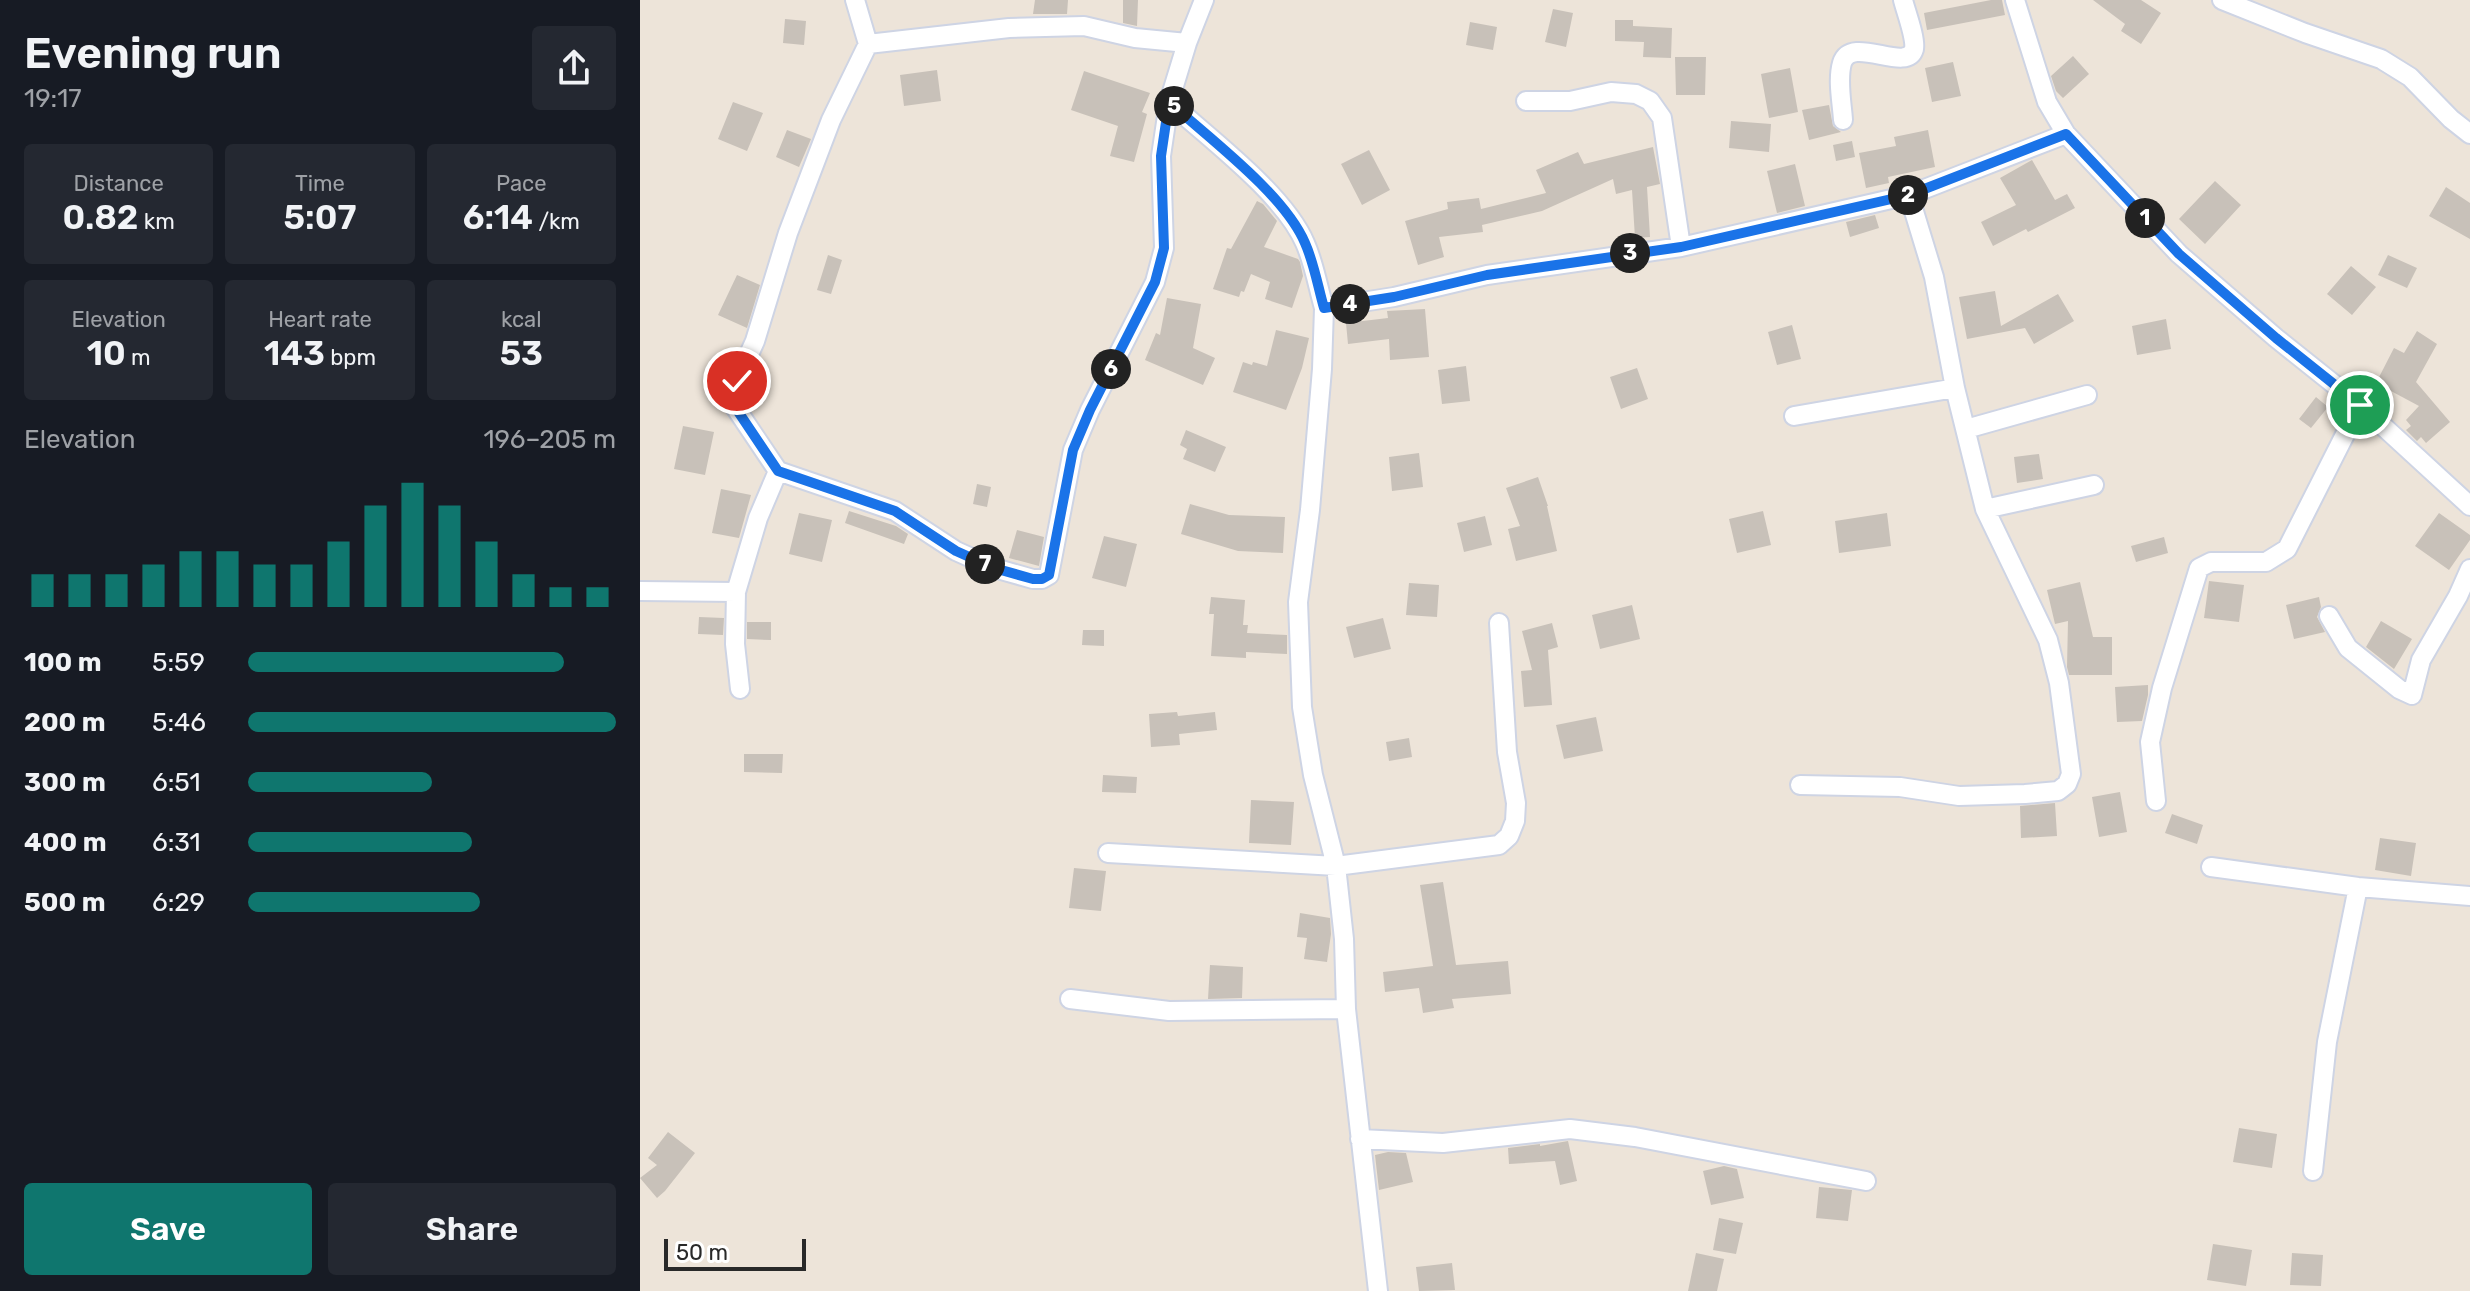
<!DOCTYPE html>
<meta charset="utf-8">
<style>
:root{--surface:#171b24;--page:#242831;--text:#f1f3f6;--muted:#9ea1a6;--accent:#0f766e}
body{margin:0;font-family:Rubik,sans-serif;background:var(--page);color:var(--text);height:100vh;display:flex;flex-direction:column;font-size:30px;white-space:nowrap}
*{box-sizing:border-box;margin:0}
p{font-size:26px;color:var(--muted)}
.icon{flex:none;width:44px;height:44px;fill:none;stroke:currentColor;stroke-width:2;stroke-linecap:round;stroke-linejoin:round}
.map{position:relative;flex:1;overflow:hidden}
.panel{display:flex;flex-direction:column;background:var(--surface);width:640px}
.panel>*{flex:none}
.scale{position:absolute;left:24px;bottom:20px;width:142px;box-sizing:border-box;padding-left:8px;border:4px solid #292929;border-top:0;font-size:22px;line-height:28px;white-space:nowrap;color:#292929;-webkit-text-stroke:6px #fff;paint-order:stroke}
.pin{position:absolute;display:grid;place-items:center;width:68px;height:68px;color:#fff;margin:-34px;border:4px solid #fff;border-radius:50%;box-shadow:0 2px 8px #0007}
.km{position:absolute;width:40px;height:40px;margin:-20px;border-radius:50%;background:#222;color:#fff;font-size:22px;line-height:40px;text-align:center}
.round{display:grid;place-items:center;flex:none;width:84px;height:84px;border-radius:8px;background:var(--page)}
.head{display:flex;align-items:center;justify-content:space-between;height:136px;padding:0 24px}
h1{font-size:44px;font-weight:600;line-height:60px}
.figures{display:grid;grid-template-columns:repeat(3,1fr);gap:12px;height:136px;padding:8px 24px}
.figures div{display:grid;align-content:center;border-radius:8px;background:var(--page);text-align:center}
.figures b{font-size:34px;font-weight:600}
.figures small{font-size:22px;font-weight:400}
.figures p{font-size:22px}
.chart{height:224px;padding:16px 24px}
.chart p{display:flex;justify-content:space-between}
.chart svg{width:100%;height:144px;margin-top:8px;stroke:var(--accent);stroke-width:6}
.button{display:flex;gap:16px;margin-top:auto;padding:16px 24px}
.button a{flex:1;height:92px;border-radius:8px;background:var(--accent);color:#fff;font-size:32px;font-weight:600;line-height:92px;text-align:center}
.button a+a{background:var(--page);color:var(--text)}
ul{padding:0 24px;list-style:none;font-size:26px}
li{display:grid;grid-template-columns:128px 96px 1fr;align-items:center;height:60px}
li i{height:20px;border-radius:10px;background:var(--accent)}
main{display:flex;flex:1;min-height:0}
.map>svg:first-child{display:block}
.building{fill:#c8c1b9}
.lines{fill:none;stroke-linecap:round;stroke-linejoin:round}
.street-casing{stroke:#ced4e4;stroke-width:22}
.street{stroke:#fff;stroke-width:18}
.route-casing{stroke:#fff;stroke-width:16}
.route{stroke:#1a73e8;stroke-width:10}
</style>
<main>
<section class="panel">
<div class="head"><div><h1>Evening run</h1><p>19:17</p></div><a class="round"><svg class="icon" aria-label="share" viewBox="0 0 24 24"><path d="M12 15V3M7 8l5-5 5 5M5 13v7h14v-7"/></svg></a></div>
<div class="figures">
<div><p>Distance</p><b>0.82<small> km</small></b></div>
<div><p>Time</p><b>5:07</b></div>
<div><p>Pace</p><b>6:14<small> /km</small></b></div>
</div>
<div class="figures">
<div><p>Elevation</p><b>10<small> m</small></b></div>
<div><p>Heart rate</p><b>143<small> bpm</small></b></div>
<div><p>kcal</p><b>53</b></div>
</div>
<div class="chart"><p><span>Elevation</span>196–205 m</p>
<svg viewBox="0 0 160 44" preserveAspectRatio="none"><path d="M5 44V34M15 44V34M25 44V34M35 44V31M45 44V27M55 44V27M65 44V31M75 44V31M85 44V24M95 44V13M105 44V6M115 44V13M125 44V24M135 44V34M145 44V38M155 44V38"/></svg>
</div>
<ul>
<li><b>100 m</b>5:59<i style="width:86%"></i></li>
<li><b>200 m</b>5:46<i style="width:100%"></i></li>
<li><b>300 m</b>6:51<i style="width:50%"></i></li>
<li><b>400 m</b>6:31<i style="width:61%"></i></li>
<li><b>500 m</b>6:29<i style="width:63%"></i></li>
</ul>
<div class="button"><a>Save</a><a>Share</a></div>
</section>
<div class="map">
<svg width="1830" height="1291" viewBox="0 0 1830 1291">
<rect width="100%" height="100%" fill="#ede4d9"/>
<path class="building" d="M 395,0 L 428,0 L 427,14 L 393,14 Z
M 483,0 L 498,0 L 497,26 L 483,23 Z
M 1351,0 L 1362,0 L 1365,15 L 1287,30 L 1284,13 Z
M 1453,0 L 1501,0 L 1521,13 L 1501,44 L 1481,31 L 1485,24 Z
M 913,9 L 933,13 L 926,47 L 905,42 Z
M 145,19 L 166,21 L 164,45 L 143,43 Z
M 975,20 L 993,20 L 993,26 L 1032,28 L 1031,58 L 1003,57 L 1004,42 L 975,41 Z
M 830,22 L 857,27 L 853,50 L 826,45 Z
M 1433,56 L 1449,74 L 1423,98 L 1416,91 L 1411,76 Z
M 1035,57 L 1066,57 L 1065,95 L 1036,95 Z
M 1313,62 L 1321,96 L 1292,102 L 1285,68 Z
M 1150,68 L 1158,112 L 1129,118 L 1121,74 Z
M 297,70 L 301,101 L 264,106 L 260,75 Z
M 444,71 L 510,93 L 502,112 L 507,114 L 494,162 L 470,156 L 478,126 L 431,110 Z
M 93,102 L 123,113 L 107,151 L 78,139 Z
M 1189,105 L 1193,126 L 1201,132 L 1169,140 L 1162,110 Z
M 1091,121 L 1131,124 L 1129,152 L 1089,148 Z
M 147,130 L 171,139 L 159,167 L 136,157 Z
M 1288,130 L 1295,167 L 1248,177 L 1249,183 L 1226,188 L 1219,153 L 1256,146 L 1254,137 Z
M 1212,141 L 1215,157 L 1196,161 L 1193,145 Z
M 1013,147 L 1020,184 L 1007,187 L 1010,237 L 995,238 L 992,190 L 976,194 L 973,179 L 902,211 L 842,225 L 843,232 L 799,237 L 804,257 L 778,265 L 765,221 L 808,209 L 807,202 L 839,198 L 841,209 L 906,193 L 896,170 L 938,152 L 944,164 Z
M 729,150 L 750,190 L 722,205 L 701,164 Z
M 1392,160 L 1415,200 L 1427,194 L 1435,208 L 1388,232 L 1386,229 L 1353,246 L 1341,222 L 1376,205 L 1360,178 Z
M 1155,164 L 1165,206 L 1137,213 L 1127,171 Z
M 1575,181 L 1601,205 L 1565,244 L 1539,219 Z
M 1806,187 L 1830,203 L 1830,239 L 1789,216 Z
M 617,201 L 623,204 L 637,221 L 624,247 L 658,259 L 660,262 L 663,276 L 652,308 L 625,299 L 630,282 L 611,274 L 604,292 L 601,291 L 599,297 L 573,289 L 587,248 L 591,249 Z
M 1235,215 L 1239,228 L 1210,237 L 1206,222 Z
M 188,255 L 202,260 L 191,294 L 177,290 Z
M 1748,255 L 1777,268 L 1767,288 L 1738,275 Z
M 1711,266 L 1736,287 L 1712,315 L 1687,294 Z
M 97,275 L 120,285 L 107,328 L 78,315 Z
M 1355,291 L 1361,326 L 1418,294 L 1434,321 L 1394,344 L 1385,328 L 1327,339 L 1319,297 Z
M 527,298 L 561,304 L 553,348 L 575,358 L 563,385 L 505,360 L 516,333 L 520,335 Z
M 785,309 L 789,357 L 750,360 L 749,339 L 708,344 L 706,323 L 748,318 L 747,311 Z
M 1526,319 L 1531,349 L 1497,355 L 1492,326 Z
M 1152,325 L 1161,359 L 1137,365 L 1128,332 Z
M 636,330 L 669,338 L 662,368 L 646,410 L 593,392 L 603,362 L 612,365 L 613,362 L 627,366 Z
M 1777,331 L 1797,344 L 1776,382 L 1810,422 L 1786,443 L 1781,437 L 1777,441 L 1766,430 L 1771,426 L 1766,420 L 1779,406 L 1736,383 L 1754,348 L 1764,353 Z
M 79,361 L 91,366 L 81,396 L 67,390 Z
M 826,366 L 830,401 L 802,404 L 798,370 Z
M 997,368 L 1008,399 L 981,409 L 970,377 Z
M 1676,397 L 1688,407 L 1671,428 L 1659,419 Z
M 43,426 L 74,432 L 65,475 L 34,469 Z
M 546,430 L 586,447 L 575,472 L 543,459 L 547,449 L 540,445 Z
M 779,453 L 783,487 L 752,491 L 749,457 Z
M 1399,454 L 1403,479 L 1377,483 L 1374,457 Z
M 898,477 L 908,506 L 907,506 L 917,551 L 876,561 L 868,529 L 880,526 L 866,488 Z
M 337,484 L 351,487 L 347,507 L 333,504 Z
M 81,489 L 111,495 L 99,538 L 72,533 Z
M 550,504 L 589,515 L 645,517 L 643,553 L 598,551 L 541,534 Z
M 209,511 L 256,526 L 268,534 L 264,544 L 205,523 Z
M 1123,511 L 1131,545 L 1097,553 L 1089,519 Z
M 159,513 L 192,520 L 182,562 L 149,554 Z
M 1247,513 L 1251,546 L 1199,553 L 1195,521 Z
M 1799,513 L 1830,535 L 1830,540 L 1809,570 L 1775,546 Z
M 845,516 L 852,545 L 824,552 L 817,523 Z
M 377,530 L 404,537 L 399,566 L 369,558 Z
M 464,536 L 497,544 L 486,587 L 452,578 Z
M 1524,537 L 1528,553 L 1496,562 L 1491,546 Z
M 1569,581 L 1604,585 L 1599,622 L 1564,618 Z
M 1440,582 L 1453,637 L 1472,637 L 1472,675 L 1429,675 L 1427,667 L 1428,621 L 1415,624 L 1407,590 Z
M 769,583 L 799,585 L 797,617 L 766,615 Z
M 571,597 L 605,600 L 603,625 L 608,625 L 607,633 L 647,635 L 647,654 L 606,652 L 606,658 L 571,656 L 574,614 L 569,614 Z
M 1679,597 L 1681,607 L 1677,617 L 1685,632 L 1654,639 L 1646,605 Z
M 992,605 L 1000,639 L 960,649 L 952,615 Z
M 59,617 L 84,618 L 83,635 L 58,634 Z
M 743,618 L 751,649 L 714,658 L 706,627 Z
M 1741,621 L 1772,639 L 1754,669 L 1726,647 Z
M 107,622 L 131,622 L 131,640 L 107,639 Z
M 912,623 L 918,647 L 908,650 L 912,705 L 884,707 L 881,671 L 892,670 L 882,631 Z
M 443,630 L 464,630 L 464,646 L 442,645 Z
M 1508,685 L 1508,695 L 1502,721 L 1477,722 L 1475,687 Z
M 537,712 L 538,716 L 575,712 L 577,730 L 539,734 L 540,745 L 511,747 L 509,714 Z
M 956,717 L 963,751 L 924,759 L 916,725 Z
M 769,738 L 772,757 L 749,761 L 746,742 Z
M 104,754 L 143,754 L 142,773 L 104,772 Z
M 463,775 L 497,777 L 496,793 L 462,792 Z
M 1480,792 L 1487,832 L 1459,837 L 1452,797 Z
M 611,800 L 654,802 L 651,845 L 609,843 Z
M 1415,803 L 1417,836 L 1381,838 L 1380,806 Z
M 1532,814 L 1563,825 L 1557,844 L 1525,833 Z
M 1740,838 L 1776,843 L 1771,876 L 1735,870 Z
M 434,868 L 466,871 L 461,911 L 429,908 Z
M 803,882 L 816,965 L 868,961 L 871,994 L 812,999 L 814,1008 L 783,1013 L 779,988 L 745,992 L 743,972 L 793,966 L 780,885 Z
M 660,913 L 690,918 L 691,934 L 687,962 L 664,959 L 667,938 L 657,937 Z
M 570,965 L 603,967 L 602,998 L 568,999 Z
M 1599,1128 L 1637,1134 L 1632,1168 L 1593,1162 Z
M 28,1132 L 55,1153 L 25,1191 L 17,1198 L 0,1178 L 17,1165 L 8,1158 Z
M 928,1141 L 937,1181 L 920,1185 L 915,1161 L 869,1164 L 868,1148 L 900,1144 L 900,1146 Z
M 748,1152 L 766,1153 L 773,1182 L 739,1190 L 735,1155 Z
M 1084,1166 L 1097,1169 L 1104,1198 L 1071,1205 L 1063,1171 Z
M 1179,1187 L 1212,1190 L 1208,1221 L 1176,1218 Z
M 1079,1218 L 1103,1223 L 1096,1254 L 1073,1250 Z
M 1573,1244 L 1612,1250 L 1606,1286 L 1567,1280 Z
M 1056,1253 L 1084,1259 L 1077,1291 L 1048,1291 Z
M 1652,1253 L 1683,1255 L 1681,1286 L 1650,1285 Z
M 812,1263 L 815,1290 L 779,1291 L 776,1267 Z"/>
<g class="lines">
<g class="street-casing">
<path id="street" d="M 215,0 L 228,44
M 564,0 L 547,43 L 529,102 C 570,139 644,194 665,243 C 674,263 678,287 684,308 L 754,297 L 847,275 L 1041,247 L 1269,195 L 1426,134
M 1375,0 L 1407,102 L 1426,134 L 1539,254 L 1636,338 L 1720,405 L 1830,506
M 1582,0 L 1665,33 L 1741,59 L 1770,77 L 1811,119 L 1830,134
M 886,101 L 930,101 L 971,92 L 996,94 L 1010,101 L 1022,118 L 1041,247
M 529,102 L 521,156 L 524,248 L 515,282 L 450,410 L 433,450 L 409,575 L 402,579 L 393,579 L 354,568 L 316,551 L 255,511 L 138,471 L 95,407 L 93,394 L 97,381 L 115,341 L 148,233 L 191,120 L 228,44 L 369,28 L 444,26 L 495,38 L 547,43
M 1203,120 C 1202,103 1197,80 1202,63 C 1211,34 1267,74 1274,49 C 1276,38 1266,12 1263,0
M 684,308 L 682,369 L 670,510 L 658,602 L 662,707 L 673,775 L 696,866 L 704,939 L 706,1009 L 738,1291
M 1154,416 L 1315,388
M 1326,429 L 1447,395
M 1345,509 L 1454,485
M 0,591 L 96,592 L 118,518 L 138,471
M 96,592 L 95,644 L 100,689
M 1689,616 L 1708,648 L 1759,689 L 1772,695 L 1781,660 L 1818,596 L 1830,569
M 1160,785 L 1260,787 L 1319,796 L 1385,794 L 1418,791 L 1427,784 L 1431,774 L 1419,683 L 1408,640 L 1345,509 L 1315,388 L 1294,277 L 1269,195
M 1516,801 L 1510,742 L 1522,688 L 1559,568 L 1571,562 L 1626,562 L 1647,549 L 1720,405
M 468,853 L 696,866 L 859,845 L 869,836 L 875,821 L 876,803 L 867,752 L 859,623
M 1571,867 L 1718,887 L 1830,896
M 430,999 L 529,1011 L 706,1009
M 720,1139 L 803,1143 L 930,1129 L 995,1137 L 1226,1181
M 1673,1171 L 1687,1042 L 1718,887"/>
</g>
<use href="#street" class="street"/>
</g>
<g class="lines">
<g class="route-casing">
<path id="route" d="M 97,381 L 93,394 L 95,407 L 138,471 L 255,511 L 316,551 L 354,568 L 393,579 L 402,579 L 409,575 L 433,450 L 450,410 L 515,282 L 524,248 L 521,156 L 529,102 C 570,139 644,194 665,243 C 674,263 678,287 684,308 L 754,297 L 847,275 L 1041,247 L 1269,195 L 1426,134 L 1539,254 L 1636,338 L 1720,405"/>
</g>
<use href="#route" class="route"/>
</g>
</svg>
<div class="scale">50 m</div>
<div class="pin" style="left:1720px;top:405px;background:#1e9e55"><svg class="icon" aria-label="arrive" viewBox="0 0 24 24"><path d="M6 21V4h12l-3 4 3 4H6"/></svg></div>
<div class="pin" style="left:97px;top:381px;background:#d93025"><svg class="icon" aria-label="check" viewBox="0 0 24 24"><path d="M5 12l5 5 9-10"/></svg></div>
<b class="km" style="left:1505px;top:218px">1</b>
<b class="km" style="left:1268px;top:195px">2</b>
<b class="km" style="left:990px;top:253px">3</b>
<b class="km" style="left:710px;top:304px">4</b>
<b class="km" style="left:534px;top:106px">5</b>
<b class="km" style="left:471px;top:369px">6</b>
<b class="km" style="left:345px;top:564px">7</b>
</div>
</main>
